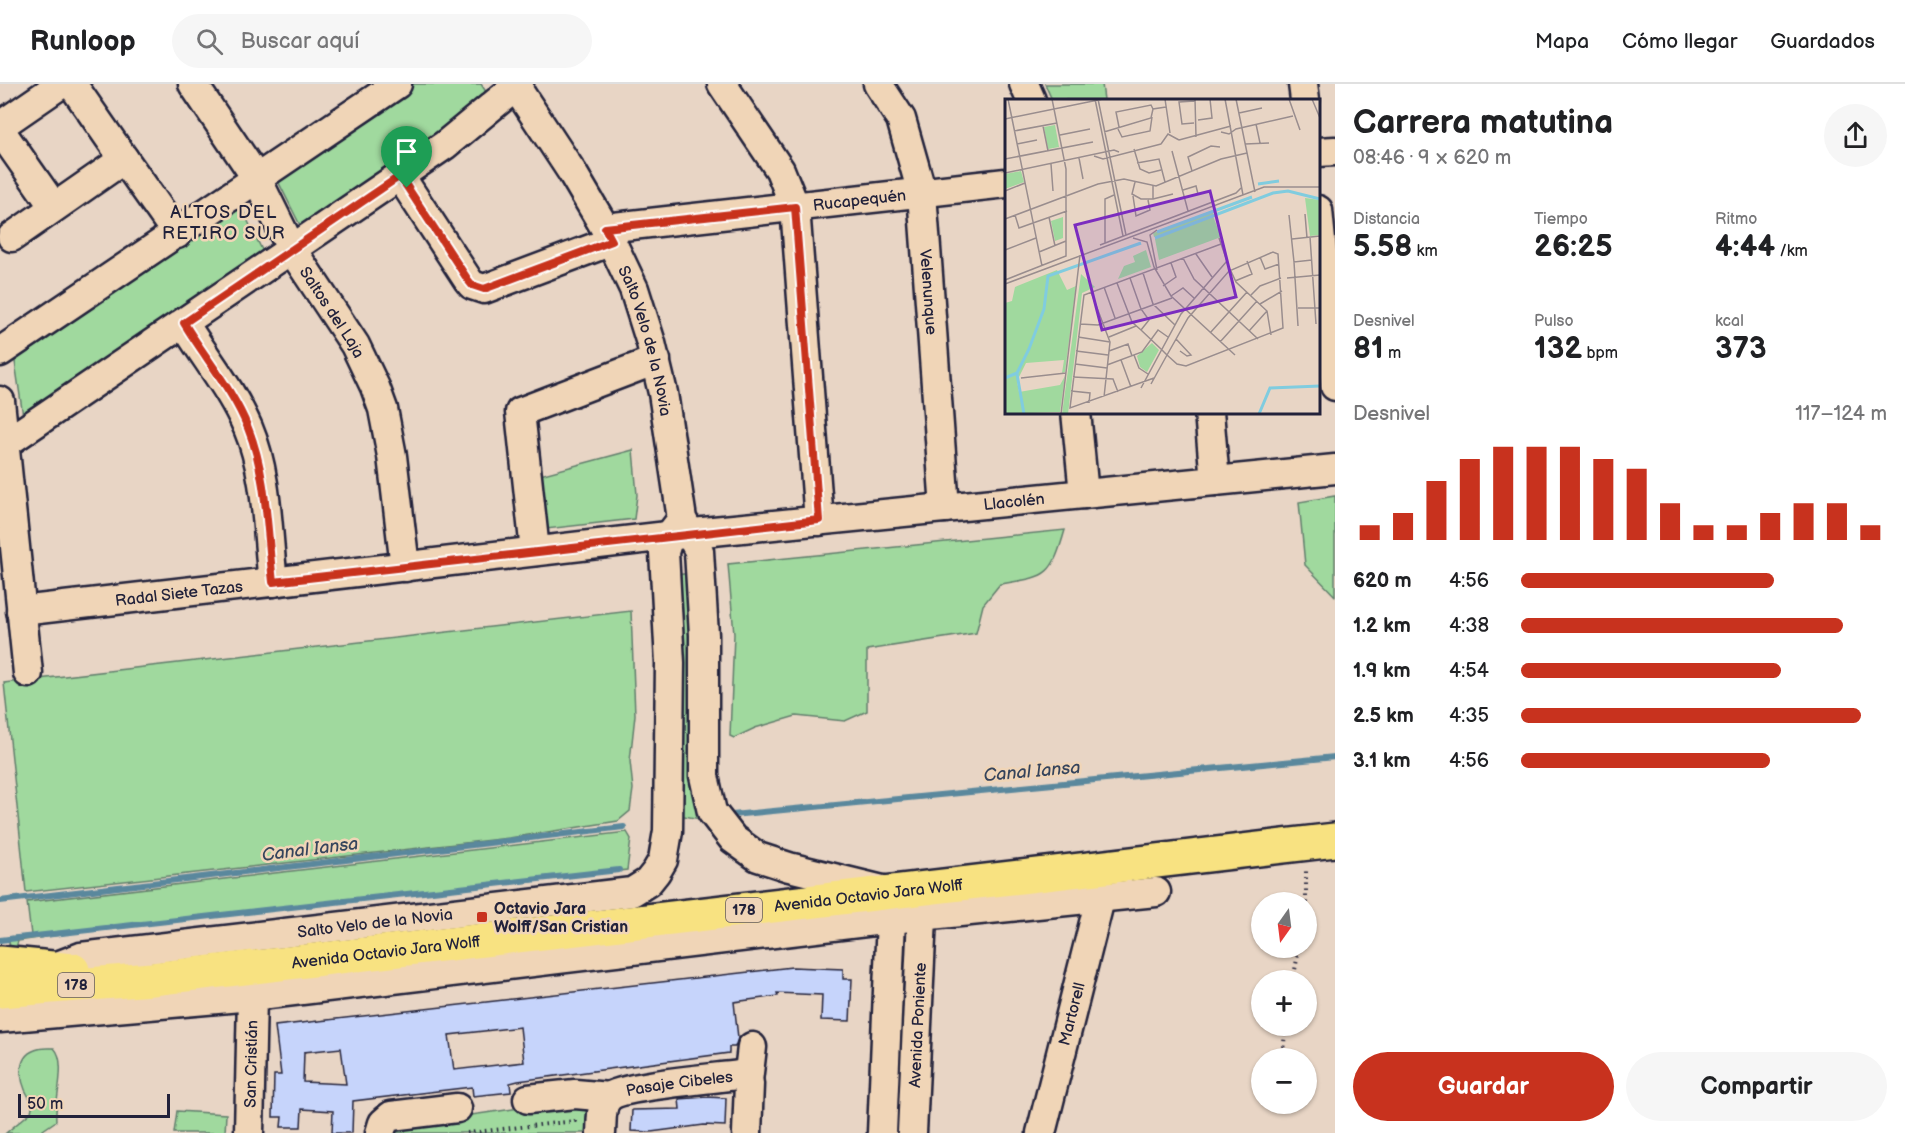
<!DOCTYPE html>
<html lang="es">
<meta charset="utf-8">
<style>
:root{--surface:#fff;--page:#f6f6f6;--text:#202124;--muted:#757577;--line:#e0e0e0;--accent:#c8321e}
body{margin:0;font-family:"Balsamiq Sans",sans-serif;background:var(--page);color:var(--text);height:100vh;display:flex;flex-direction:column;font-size:22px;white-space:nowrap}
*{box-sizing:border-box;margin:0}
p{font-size:20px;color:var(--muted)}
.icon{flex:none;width:33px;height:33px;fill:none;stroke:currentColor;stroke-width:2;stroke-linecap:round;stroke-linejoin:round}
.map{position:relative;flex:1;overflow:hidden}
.sheet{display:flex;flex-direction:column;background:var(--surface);width:570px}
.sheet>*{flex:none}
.needle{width:39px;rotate:194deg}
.fabs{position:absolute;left:1251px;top:808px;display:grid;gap:12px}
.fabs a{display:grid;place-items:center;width:66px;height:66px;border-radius:50%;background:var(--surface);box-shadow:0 2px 4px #0004;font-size:30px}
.scale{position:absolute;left:18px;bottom:15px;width:152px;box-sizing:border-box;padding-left:6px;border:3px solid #22223b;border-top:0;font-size:16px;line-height:21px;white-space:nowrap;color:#22223b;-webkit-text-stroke:4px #f0d5b7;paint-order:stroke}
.pin{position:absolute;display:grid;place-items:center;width:51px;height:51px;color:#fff;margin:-62px -26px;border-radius:50% 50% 50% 0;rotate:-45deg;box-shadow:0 0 6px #0007}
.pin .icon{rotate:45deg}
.round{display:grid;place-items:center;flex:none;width:63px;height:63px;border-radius:32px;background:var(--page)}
.overview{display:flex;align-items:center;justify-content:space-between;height:102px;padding:0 18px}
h1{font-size:33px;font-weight:700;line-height:45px}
.metrics{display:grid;grid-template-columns:repeat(3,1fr);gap:9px;height:102px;padding:6px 18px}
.metrics div{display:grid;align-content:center}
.metrics b{font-size:30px;font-weight:700}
.metrics small{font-size:16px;font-weight:400}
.metrics p{font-size:16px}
.chart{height:168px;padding:12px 18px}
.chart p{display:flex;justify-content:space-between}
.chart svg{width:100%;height:108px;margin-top:6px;stroke:var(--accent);stroke-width:6}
.primary-button{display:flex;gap:12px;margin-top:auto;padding:12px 18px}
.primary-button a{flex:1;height:69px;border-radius:36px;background:var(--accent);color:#fff;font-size:24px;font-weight:700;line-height:69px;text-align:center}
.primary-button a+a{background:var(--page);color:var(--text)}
ul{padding:0 18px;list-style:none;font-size:20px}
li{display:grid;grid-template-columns:96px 72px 1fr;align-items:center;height:45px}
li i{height:15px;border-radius:8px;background:var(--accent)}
header{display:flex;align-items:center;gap:36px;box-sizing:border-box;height:84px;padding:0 30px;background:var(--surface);border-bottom:2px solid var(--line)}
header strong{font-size:28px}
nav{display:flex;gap:33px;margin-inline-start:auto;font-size:21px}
.search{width:420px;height:54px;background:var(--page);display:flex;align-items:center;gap:15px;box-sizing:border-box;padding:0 21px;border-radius:33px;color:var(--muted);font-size:22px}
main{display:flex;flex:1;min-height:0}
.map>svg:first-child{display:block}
.green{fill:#a0d99e;stroke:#617e6c;stroke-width:1.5}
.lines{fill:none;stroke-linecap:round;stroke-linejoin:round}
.stream{stroke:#5a889d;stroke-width:6}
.building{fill:#c6d4fb;stroke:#22223b;stroke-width:1.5;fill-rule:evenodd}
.minor-casing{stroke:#22223b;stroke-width:33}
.major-casing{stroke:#22223b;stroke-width:38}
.path{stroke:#22223b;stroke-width:4;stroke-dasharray:1.5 4.5;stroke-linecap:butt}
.minor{stroke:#f0d5b7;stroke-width:28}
.major{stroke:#f8e281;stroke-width:33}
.route-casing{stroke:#fff;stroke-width:12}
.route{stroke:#c8321e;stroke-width:8}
.poi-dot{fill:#c8321e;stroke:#f0d5b7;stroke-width:2}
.labels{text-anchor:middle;stroke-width:5;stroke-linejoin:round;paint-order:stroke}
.shield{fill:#f0d5b7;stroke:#605860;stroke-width:1.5}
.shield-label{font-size:15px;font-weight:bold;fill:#22223b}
.street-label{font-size:16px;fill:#22223b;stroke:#f0d5b7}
.poi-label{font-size:16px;font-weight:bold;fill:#22223b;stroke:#f0d5b7;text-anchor:start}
.neighbourhood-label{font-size:18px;letter-spacing:1.5px;fill:#22223b;stroke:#f0d5b7}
.water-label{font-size:18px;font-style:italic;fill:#35445c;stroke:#f0d5b7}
.inset-river{fill:none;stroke:#80ccdf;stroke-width:3}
.inset-road{fill:none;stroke:#998d8e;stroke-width:1.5}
.view{fill:#7b2cbf;fill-opacity:0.15;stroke:#7b2cbf;stroke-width:3}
.inset-edge{fill:none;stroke:#22223b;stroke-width:3}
</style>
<header>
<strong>Runloop</strong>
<div class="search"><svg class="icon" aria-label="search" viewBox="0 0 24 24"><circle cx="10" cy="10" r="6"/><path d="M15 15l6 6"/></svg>Buscar aquí</div>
<nav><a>Mapa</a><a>Cómo llegar</a><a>Guardados</a></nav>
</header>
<main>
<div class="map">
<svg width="1335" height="1049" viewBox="0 0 1335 1049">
<rect width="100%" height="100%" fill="#e8d5c5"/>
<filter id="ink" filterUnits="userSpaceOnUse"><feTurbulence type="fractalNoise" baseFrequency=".0167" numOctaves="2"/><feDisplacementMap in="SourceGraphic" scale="12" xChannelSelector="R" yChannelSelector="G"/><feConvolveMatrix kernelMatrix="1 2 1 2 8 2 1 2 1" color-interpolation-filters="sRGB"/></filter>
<g filter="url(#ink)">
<path class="green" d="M 405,0 L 481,0 L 492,17 L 305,151 L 274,89 Z
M 1045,0 L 1102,0 L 1104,16 L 1052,16 Z
M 237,115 L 266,174 L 24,339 L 13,264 Z
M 633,366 L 637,411 L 634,435 L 546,445 L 540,391 Z
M 1335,412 L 1335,512 L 1305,481 L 1299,418 Z
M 1065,446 C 1051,495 1047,492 1000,500 L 983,521 L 976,549 L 867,566 L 867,627 L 845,637 L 796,632 L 755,644 L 734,654 L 730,652 L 734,550 L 728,480 Z
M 692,489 L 722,739 L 673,730 L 675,491 Z
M 631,527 L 635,631 L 630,677 L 633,705 L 630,727 L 618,737 L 509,754 L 26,808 L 4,599 Z
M 627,748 L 631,755 L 627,786 L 95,846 L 18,857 L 16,864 L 10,863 L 8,853 L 31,851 L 27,818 Z
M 54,964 C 68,978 54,1016 56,1037 L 43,1046 L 44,1049 L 6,1049 L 31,1028 L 33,1018 C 21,1006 13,974 35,966 C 41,963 48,964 54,964 Z
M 597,1013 L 597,1049 L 386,1049 L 387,1043 Z
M 177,1027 L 226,1030 L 225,1049 L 174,1049 Z"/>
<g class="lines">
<path class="stream" d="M 732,731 L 1335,673
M 0,817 L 624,743
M 0,856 L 619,786"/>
</g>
<path class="building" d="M 792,883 L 843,885 L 843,895 L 852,895 L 850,937 L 821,936 L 822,911 L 777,909 L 778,912 L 734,918 L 738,954 L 735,963 L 729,963 L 729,969 L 518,997 L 510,999 L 511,1008 L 473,1012 L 472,1003 L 463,1004 L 353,1017 L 352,1049 L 332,1049 L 333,1027 L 302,1025 L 301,1043 L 281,1043 L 282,1033 L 273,1033 L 274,991 L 281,991 L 275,942 ZM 520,943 L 524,978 L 454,986 L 449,951 ZM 341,964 L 346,1000 L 303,998 L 304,968 Z
M 707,1013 L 726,1014 L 725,1042 L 704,1041 L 651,1048 L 631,1047 L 632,1026 L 680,1025 L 679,1015 Z"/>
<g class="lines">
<g class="minor-casing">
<g id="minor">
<path d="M 72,0 L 124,75"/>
<path id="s1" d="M 193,0 L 257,95 L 292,166 L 355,261 L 375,303 L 383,325 L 392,372 L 405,483"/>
<path id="s2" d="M 514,0 L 572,88 L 605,144 L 634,205 L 651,259 L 663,309 L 682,435 L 699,467 L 704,551 L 704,692 L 712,728 L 733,755 L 758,773 L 789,783 L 883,806"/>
<path d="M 722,0 L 780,86 L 795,123 L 819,437"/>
<path id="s3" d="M 878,0 L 901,35 L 922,109 L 945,424"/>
<path d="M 1024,0 L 1031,16"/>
<path d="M 1303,0 L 1305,16"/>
<path d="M 0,42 L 61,0"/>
<path d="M 0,46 L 54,123"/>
<path d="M 1318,68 L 1335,67"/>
<path d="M 400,92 L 468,196 L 472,201 L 484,205 L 612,157"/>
<path d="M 1318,126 L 1335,302"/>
<path id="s4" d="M 605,144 L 1006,99"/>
<path d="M 12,153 L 124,75 L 177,150"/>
<path d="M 184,239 C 205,274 232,306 248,344 C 268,391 267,448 273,498"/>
<path d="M 0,268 L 397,0"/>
<path d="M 0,317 L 28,589"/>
<path d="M 1076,328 L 1084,410"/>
<path d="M 1209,328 L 1215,397"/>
<path d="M 6,359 L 445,61 L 519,0"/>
<path d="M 535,467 L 520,328 L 656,276"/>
<path id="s5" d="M 21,527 L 693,449 L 1335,385"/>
<path id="s6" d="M 52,884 L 81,873 L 632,808 L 648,798 L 656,788 L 663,776 L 668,747 L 670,579 L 664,468 L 669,452 L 679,439"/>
<path d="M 0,934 L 252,912 L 891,835 L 1156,808"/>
<path d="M 748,997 L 752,963"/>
<path d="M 528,1015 L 575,1010 L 609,1013"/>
<path id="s7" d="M 249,1049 L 252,912"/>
<path d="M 380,1049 L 383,1039 L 391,1032 L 457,1024"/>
<path id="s8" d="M 601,1049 C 602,1038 600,1021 609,1013 C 621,1002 717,994 738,991 L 747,994 L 749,1000 L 747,1049"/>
<path d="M 882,1049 L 891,835"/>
<path id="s9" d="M 912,1049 L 922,833"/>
<path id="s10" d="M 1041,1049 L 1101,811"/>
</g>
</g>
<g class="major-casing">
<g id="major">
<path d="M 0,879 L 73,886"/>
<path id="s11" d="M 0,907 L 152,895 L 1335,756"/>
</g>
</g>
<path class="path" d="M 1306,819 L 1306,784
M 1293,897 L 1299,864
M 1282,975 L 1286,942
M 467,1049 L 575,1037 L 578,1033"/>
<use href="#minor" class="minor"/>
<use href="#major" class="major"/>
</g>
</g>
<g class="lines" filter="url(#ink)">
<g class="route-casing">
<path id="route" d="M 400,92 L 468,196 L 472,201 L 484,205 L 612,157 L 605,144 L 795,123 L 819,436 L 273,498 C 267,448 267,391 248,344 C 233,306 205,274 184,239 Z"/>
</g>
<use href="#route" class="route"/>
</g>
<rect class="poi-dot" x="476" y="827" width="12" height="12" rx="3"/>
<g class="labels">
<g class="shield">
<rect x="726" y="814" width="36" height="24" rx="4.5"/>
<rect x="58" y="889" width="36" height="24" rx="4.5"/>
</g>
<g class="shield-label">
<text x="744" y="831">178</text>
<text x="76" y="906">178</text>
</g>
<g class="street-label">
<text dy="6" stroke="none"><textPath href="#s4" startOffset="256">Rucapequén</textPath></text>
<text dy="6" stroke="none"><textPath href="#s3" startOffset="218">Velenunque</textPath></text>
<text dy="6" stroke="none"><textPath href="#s1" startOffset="268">Saltos del Laja</textPath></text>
<text dy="6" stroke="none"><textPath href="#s2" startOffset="291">Salto Velo de la Novia</textPath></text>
<text dy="6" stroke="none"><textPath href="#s5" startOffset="999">Llacolén</textPath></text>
<text dy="6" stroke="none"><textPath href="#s5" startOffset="159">Radal Siete Tazas</textPath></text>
<text dy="6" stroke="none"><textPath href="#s11" startOffset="874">Avenida Octavio Jara Wolff</textPath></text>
<text dy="6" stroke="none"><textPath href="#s6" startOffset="327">Salto Velo de la Novia</textPath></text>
<text dy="6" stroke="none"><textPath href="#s11" startOffset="388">Avenida Octavio Jara Wolff</textPath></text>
<text dy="6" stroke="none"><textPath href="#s10" startOffset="123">Martorell</textPath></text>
<text dy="6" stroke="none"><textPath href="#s9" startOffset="108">Avenida Poniente</textPath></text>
<text dy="6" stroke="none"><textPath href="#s7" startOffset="69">San Cristián</textPath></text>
<text dy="6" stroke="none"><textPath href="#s8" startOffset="110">Pasaje Cibeles</textPath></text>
</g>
<g class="poi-label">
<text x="494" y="830">Octavio Jara<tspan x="494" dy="18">Wolff/San Cristian</tspan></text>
</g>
<g class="neighbourhood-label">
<text x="224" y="134">ALTOS DEL<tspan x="224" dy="21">RETIRO SUR</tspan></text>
</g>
<g class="water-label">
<text transform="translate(1032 687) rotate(-5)" y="6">Canal Iansa</text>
<text transform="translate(310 765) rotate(-7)" y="6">Canal Iansa</text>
</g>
</g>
<g transform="translate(1005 15)">
<rect width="315" height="315" fill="#e8d5c5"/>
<path d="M 50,26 L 54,48 L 43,50 L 39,28 ZM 16,72 L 19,83 L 0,90 L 0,75 ZM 300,99 L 315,101 L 315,136 L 305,137 ZM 209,111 L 208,116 L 171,130 L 208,117 L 216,138 L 154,161 L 150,140 L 161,134 L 149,138 L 148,134 ZM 58,118 L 58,139 L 50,142 L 46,122 ZM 141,151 L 146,168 L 113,180 L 119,167 L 130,163 L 128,157 ZM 52,171 L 62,191 L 71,187 L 60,273 L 57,274 L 59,261 L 21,264 L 12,282 L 14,293 L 55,286 L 60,277 L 55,313 L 0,315 L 0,204 L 7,202 L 10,188 ZM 76,175 L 90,188 L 77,194 L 63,315 L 57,315 ZM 147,244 L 154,251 L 142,273 L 135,268 L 132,257 Z" fill="#a0d99e"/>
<path class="inset-river" d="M 253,85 L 274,82M 152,133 L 247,98M 150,139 L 268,94 L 283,92 L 315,100M 12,275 L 19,315M 0,279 L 12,274 L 24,250 L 39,210 L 43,177 L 136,144M 254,315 L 265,289 L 315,287"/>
<path class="inset-road" d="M 3,0 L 37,167M 90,0 L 118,137M 93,0 L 121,136M 160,0 L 165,34M 190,0 L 191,38M 220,0 L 238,96M 231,0 L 250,93M 284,0 L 295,31M 307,0 L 315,19M 234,14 L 257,9M 0,20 L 98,0M 193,21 L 207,19 L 205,0M 189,24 L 177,25 L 174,3 L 190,2M 251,25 L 255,44M 38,27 L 43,52M 114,28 L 111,13 L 146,6 L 148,10M 113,30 L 117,38 L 145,32 L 147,18M 9,32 L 52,24M 99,33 L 146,19 L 148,10 L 161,8M 216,33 L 224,35 L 231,30 L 288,17M 55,36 L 85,30M 174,41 L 226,27M 12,45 L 32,41M 156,45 L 163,35 L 174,41M 240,45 L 264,44M 129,50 L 135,70 L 144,74 L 156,71M 167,52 L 183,112M 89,57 L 98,60 L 156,45M 74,59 L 78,80M 0,60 L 88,43M 132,64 L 154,60 L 160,83M 46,65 L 48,92M 187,72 L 183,58 L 206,47 L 215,48M 0,74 L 109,51 L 114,53M 130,83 L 127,95 L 136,100 L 148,100 L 148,87M 178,91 L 191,87 L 193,95M 0,92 L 20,84M 128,97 L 131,117 L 145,111 L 143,101M 148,100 L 168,95M 300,115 L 302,139M 10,116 L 14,129 L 28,124M 284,116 L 289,163 L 307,161M 44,118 L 50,147M 0,120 L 93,85 L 119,80 L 151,87 L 216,60 L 242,54M 28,124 L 62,112M 152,131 L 145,136 L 152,171M 305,138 L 311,225M 128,139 L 142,143 L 149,168 L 166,197 L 230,256M 214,139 L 222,162M 287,140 L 315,137M 100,144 L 100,100 L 109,96M 95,146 L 231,94 L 236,89M 0,151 L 31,139M 34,153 L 61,142M 191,155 L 207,178M 255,158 L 260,170 L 274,165M 178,159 L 189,180 L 253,240M 289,163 L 293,227M 225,170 L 231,183 L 262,212 L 266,236M 138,174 L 148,205 L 170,226M 125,179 L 136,210 L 144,221 L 136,231M 282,179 L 315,176M 0,181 L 61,157 L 61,70 L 47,0M 230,182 L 247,175 L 242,162M 112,184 L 127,223 L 136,231 L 156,250 L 162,256 L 172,265 L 181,267 L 278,229 L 273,155 L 268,153 L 224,172 L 183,219 L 162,256 L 146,285M 0,185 L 259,88 L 315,88M 158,187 L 171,178 L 166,164M 99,188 L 110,219M 86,193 L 105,243 L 99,298M 246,196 L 255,187 L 276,179M 166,197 L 178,189 L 189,199M 255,205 L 277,192M 293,209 L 315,209M 75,225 L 93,226 L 167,199M 244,232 L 262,212M 205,234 L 242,193M 73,238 L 105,243M 104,238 L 131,227M 171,240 L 186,256 L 182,257 L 175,252M 215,243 L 252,202M 71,252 L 103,256M 104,252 L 123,245 L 127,257M 129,256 L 134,269 L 143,275M 116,261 L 126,288M 70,265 L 102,269M 102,266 L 137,253 L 153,231 L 163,238M 68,278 L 108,280 L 113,293M 16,279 L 61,274M 149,279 L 65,309 L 79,196 L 216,145M 136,289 L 176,215 L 222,162M 66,292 L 85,294 L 84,304M 56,315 L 75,156"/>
<path class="view" d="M 205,92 L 231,198 L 97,231 L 70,126 Z"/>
<rect width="315" height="315" class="inset-edge"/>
</g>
</svg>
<div class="fabs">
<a><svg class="needle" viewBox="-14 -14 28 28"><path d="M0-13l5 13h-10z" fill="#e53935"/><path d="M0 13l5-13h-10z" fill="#757577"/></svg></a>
<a>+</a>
<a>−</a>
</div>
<div class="scale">50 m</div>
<div class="pin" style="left:407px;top:104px;background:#1e9e55"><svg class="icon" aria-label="arrive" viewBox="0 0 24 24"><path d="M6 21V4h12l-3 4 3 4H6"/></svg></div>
</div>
<section class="sheet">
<div class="overview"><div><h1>Carrera matutina</h1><p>08:46 · 9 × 620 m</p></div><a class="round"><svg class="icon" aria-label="share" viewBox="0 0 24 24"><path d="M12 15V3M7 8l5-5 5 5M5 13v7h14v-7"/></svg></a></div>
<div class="metrics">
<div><p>Distancia</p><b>5.58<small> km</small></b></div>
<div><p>Tiempo</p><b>26:25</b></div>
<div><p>Ritmo</p><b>4:44<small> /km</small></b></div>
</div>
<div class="metrics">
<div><p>Desnivel</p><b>81<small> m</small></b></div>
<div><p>Pulso</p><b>132<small> bpm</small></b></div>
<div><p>kcal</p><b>373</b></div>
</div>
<div class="chart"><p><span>Desnivel</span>117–124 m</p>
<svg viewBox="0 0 160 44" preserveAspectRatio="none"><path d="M5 44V38M15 44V33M25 44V20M35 44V11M45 44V6M55 44V6M65 44V6M75 44V11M85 44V15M95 44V29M105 44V38M115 44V38M125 44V33M135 44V29M145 44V29M155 44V38"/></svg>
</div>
<ul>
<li><b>620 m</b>4:56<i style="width:69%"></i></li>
<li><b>1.2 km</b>4:38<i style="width:88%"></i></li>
<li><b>1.9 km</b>4:54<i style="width:71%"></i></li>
<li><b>2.5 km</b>4:35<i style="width:93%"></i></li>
<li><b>3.1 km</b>4:56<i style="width:68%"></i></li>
</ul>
<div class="primary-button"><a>Guardar</a><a>Compartir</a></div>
</section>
</main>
